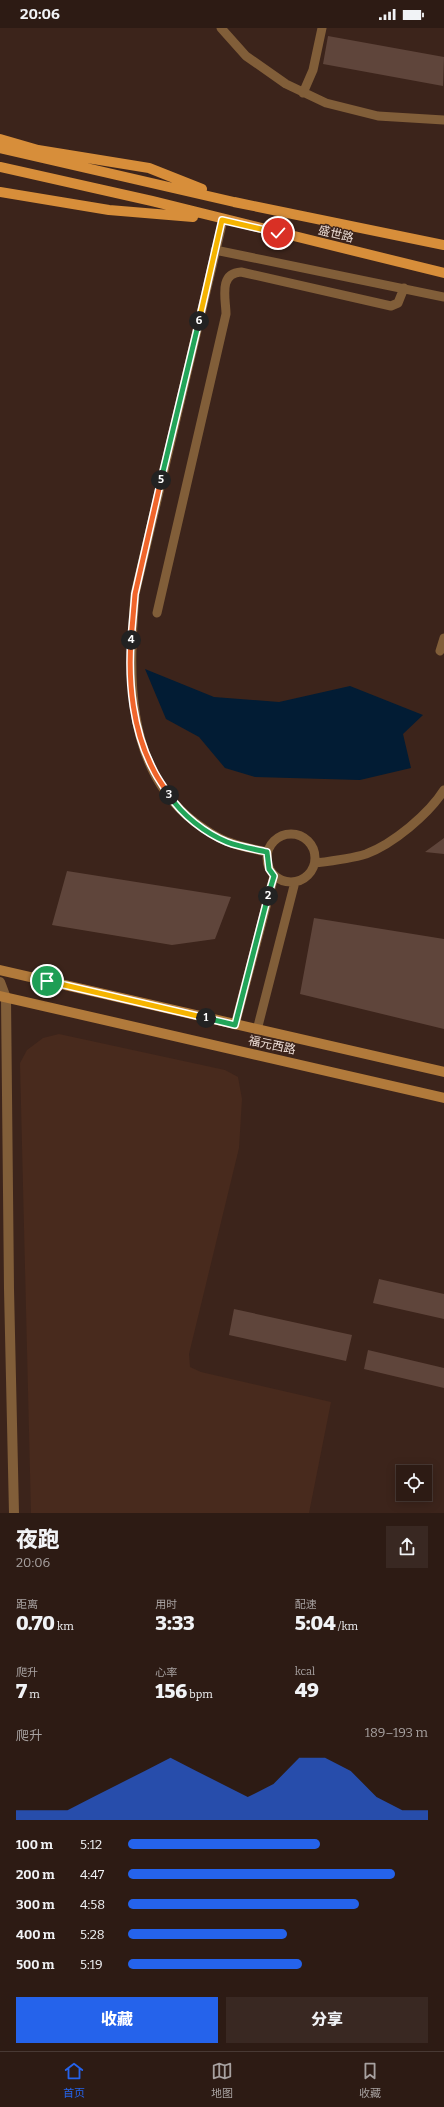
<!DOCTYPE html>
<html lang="zh">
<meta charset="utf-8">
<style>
:root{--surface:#2d1b14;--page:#392822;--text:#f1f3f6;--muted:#a7a1a0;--line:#483934;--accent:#2563eb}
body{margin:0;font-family:Bitter,"Noto Sans SC",serif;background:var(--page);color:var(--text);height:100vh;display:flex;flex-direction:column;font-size:15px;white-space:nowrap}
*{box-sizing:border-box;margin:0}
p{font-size:13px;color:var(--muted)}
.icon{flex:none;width:22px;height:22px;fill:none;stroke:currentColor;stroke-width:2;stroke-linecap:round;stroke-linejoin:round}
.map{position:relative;height:1485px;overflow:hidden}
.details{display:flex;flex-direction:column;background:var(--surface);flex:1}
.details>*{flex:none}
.fabs{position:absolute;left:396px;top:1437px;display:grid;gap:8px}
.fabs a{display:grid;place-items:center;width:36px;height:36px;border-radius:0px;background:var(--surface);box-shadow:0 2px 10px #0003,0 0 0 1px var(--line);font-size:20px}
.pin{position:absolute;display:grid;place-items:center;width:34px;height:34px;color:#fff;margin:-17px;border:2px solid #fff;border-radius:50%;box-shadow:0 1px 4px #0007}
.km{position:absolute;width:20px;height:20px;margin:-10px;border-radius:50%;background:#222;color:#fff;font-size:11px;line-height:20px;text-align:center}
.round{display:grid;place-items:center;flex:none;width:42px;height:42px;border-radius:0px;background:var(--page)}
.headline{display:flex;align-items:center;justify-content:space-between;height:68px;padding:0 16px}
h1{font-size:22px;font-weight:800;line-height:30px}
.stats{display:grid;grid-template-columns:repeat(3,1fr);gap:6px;height:68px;padding:4px 16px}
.stats div{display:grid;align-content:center}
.stats b{font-size:20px;font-weight:800}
.stats small{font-size:11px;font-weight:400}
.stats p{font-size:11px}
.chart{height:112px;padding:8px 16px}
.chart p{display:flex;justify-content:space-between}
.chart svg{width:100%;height:72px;margin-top:4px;fill:var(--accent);opacity:.7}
.primary-button{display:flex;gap:8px;margin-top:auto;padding:8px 16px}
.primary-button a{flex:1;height:46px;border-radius:0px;background:var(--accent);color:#fff;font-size:16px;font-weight:800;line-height:46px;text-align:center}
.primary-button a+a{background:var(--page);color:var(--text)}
ul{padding:0 16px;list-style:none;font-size:13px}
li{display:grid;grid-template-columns:64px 48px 1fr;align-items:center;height:30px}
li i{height:10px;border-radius:5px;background:var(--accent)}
.status{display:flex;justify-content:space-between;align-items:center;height:28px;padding:0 20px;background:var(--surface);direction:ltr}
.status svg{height:11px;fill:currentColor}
.tab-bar{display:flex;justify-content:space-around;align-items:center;height:56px;border-top:1px solid var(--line);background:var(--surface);font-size:11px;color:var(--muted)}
.tab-bar a{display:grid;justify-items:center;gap:2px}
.tab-bar .current{color:var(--accent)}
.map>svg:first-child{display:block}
.built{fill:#482a1d}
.water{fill:#021c34}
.building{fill:#5f453b}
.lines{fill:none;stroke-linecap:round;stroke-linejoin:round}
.minor{stroke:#815e39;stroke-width:9}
.tertiary{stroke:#815e39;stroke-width:10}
.secondary{stroke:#b17a3b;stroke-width:10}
.primary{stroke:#d78e3a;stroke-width:10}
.split-1-casing{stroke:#fff;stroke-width:8}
.split-2-casing{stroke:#fff;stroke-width:8}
.split-3-casing{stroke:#fff;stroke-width:8}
.split-4-casing{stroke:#fff;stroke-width:8}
.split-5-casing{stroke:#fff;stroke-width:8}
.split-6-casing{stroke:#fff;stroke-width:8}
.split-7-casing{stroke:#fff;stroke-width:8}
.split-1{stroke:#f5b400;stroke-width:5}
.split-2{stroke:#22a559;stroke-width:5}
.split-3{stroke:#22a559;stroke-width:5}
.split-4{stroke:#f0652b;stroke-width:5}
.split-5{stroke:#f0652b;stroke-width:5}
.split-6{stroke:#22a559;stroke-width:5}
.split-7{stroke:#f5b400;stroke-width:5}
.labels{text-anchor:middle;stroke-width:3;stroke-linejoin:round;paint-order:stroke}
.street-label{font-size:12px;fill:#ecdcd5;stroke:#3c241b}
</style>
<div class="status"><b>20:06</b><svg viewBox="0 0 49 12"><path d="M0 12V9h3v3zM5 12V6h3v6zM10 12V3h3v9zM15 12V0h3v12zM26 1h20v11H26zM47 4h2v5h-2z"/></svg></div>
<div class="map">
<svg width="444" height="1485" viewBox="0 0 444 1485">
<rect width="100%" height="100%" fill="#3c241b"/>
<path class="built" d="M 59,1006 L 225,1042 L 238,1049 L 242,1071 L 239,1120 L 189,1326 L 190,1339 L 201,1344 L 331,1374 L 309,1485 L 31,1485 L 20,1035 L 27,1022 L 43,1010 Z"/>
<path class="water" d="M 145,641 L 214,669 L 279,674 L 350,658 L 423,687 L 403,706 L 411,740 L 360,752 L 255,749 L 225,740 L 199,709 L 166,691 Z"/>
<path class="building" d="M 328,8 L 444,29 L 443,58 L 323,36 Z
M 444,810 L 444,826 L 425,824 Z
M 67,843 L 231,869 L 215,911 L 172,917 L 52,897 Z
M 314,890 L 444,911 L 444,1001 L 300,966 Z
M 379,1251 L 444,1266 L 444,1291 L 373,1275 Z
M 234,1281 L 352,1307 L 346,1333 L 229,1307 Z
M 368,1322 L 444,1340 L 444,1360 L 364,1341 Z"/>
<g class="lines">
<path class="minor" d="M 221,0 L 246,28 L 286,56 L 326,75 L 378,88 L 444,92
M 303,65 L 313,42 L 322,0
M 223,192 L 135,566 C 129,645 124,737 192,792 C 203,800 216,810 229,814 C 241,819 254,821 267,824
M 215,222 L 444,269
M 157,585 L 226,286 C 226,272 218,245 241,244 L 391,278 L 398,275 L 404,260
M 440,623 L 444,610
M267 830a24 24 0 1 1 48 0a24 24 0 1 1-48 0Z
M 315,835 C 332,833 350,831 366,826 C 393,816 429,786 444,762
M 235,997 L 274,848
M 257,1002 L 295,854"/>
<path class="tertiary" d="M 0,954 L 6,970 L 9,1261 L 14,1485"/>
<path class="secondary" d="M 0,942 L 444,1044
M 0,968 L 444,1070"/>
<path class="primary" d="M 0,111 L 38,122 L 149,140 L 202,161
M 0,120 L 234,174 L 444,217
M 0,139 L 152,173 L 444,245
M 0,164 L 109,182 L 193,189"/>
</g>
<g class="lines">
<g class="split-1-casing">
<path id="split-1" d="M 47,953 L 206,990"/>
</g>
<g class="split-2-casing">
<path id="split-2" d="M 206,990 L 235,997 L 268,868"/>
</g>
<g class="split-3-casing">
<path id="split-3" d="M 169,767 C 182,787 205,805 227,814 C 240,819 254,821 267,824 L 269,841 L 274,848 L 268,868"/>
</g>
<g class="split-4-casing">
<path id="split-4" d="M 131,612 C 128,655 133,703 153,741 C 157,750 164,759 169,767"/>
</g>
<g class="split-5-casing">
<path id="split-5" d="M 131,612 L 135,566 L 161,452"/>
</g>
<g class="split-6-casing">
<path id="split-6" d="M 161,452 L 199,293"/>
</g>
<g class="split-7-casing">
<path id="split-7" d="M 199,293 L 222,192 L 278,205"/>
</g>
<use href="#split-1" class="split-1"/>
<use href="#split-2" class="split-2"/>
<use href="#split-3" class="split-3"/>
<use href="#split-4" class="split-4"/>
<use href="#split-5" class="split-5"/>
<use href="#split-6" class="split-6"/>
<use href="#split-7" class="split-7"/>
</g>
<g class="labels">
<g class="street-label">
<text transform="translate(336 206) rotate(14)" y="4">盛世路</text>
<text transform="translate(272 1017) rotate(12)" y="4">福元西路</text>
</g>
</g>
</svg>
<div class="fabs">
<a><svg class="icon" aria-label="locate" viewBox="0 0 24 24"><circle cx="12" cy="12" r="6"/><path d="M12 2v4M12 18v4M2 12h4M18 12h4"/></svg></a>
</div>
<div class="pin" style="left:47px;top:953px;background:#1e9e55"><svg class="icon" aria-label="arrive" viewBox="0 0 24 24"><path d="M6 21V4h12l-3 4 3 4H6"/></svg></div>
<div class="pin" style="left:278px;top:205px;background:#d93025"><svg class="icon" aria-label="check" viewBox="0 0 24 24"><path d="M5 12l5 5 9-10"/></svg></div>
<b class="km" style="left:206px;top:990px">1</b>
<b class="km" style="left:268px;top:868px">2</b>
<b class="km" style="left:169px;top:767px">3</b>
<b class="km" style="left:131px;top:612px">4</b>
<b class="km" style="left:161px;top:452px">5</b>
<b class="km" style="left:199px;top:293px">6</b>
</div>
<section class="details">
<div class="headline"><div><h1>夜跑</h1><p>20:06</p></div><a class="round"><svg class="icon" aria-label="share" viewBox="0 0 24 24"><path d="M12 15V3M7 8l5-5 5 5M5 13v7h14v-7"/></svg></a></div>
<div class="stats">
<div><p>距离</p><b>0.70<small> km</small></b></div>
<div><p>用时</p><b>3:33</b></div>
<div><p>配速</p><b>5:04<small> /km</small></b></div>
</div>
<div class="stats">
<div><p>爬升</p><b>7<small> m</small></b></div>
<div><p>心率</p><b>156<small> bpm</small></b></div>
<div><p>kcal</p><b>49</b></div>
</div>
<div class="chart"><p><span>爬升</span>189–193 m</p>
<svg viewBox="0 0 160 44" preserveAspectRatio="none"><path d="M0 44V38L10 38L20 38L30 30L40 22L50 14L60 6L70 14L80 22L90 30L100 22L110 6L120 6L130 14L140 30L150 38L160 38V44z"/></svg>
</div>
<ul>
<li><b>100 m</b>5:12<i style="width:64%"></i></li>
<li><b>200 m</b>4:47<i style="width:89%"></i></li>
<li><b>300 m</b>4:58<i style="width:77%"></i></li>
<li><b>400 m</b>5:28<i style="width:53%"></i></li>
<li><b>500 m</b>5:19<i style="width:58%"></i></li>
</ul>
<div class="primary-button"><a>收藏</a><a>分享</a></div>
</section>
<nav class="tab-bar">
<a class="current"><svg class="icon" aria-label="home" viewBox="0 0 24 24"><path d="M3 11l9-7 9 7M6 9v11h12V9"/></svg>首页</a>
<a><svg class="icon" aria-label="map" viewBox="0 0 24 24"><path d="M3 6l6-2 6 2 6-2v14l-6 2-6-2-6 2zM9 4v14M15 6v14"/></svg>地图</a>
<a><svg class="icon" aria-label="saved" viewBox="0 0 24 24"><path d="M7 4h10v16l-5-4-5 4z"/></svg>收藏</a>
</nav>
